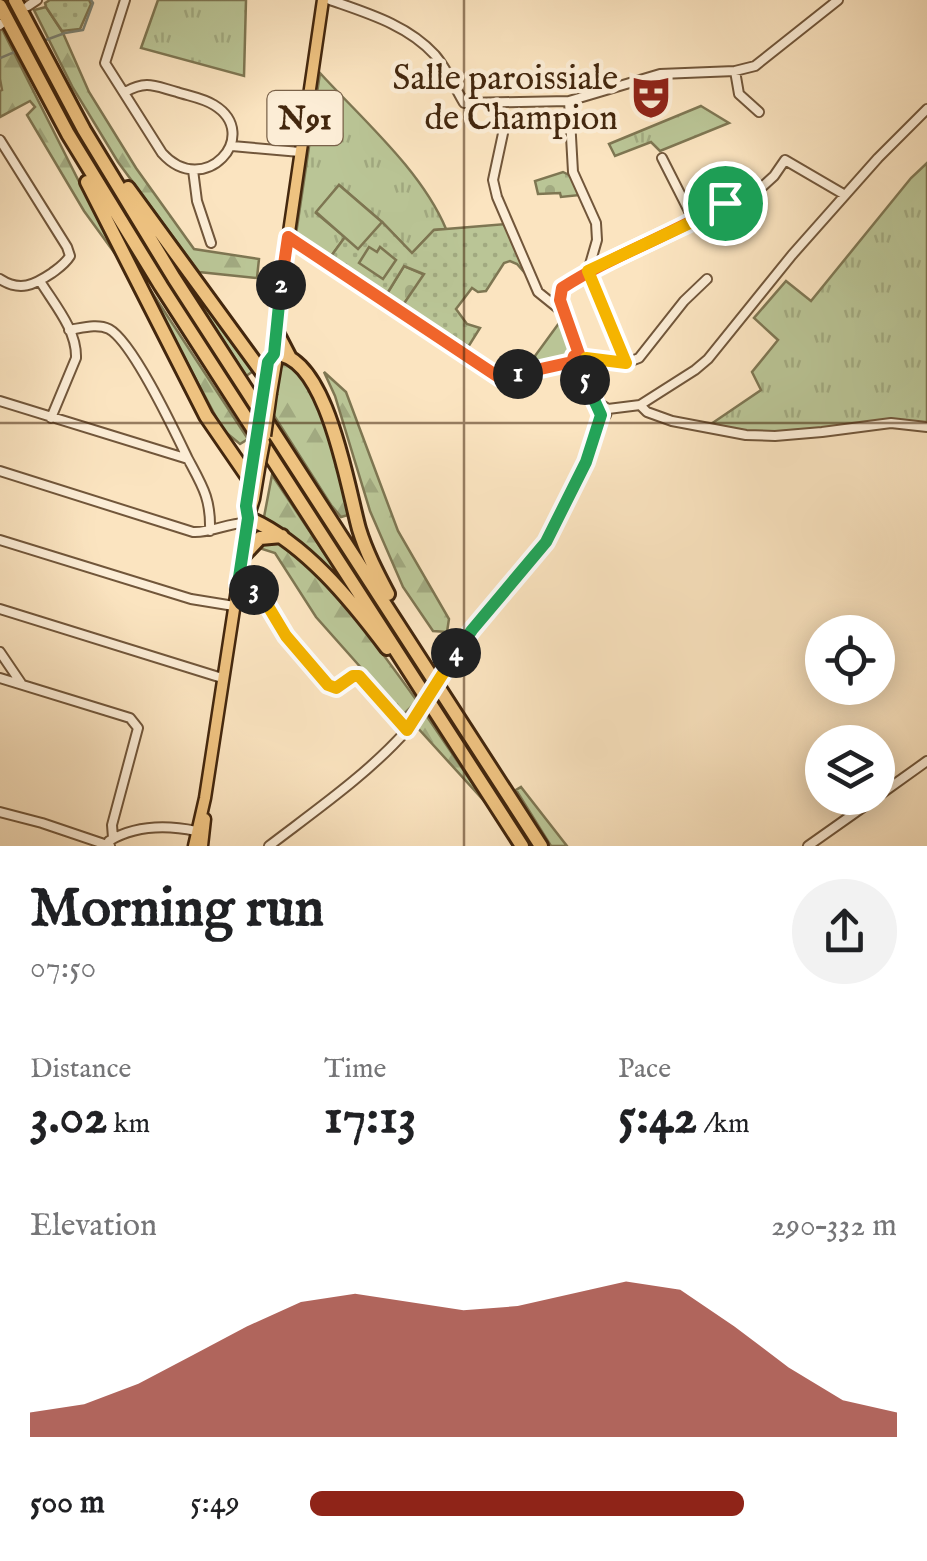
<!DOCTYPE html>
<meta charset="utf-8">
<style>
:root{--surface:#fff;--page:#f2f2f2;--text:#202124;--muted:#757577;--accent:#8f2418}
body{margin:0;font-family:"IM FELL English",serif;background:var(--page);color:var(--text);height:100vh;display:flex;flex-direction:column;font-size:38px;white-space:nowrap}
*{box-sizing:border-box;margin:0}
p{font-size:32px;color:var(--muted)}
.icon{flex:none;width:55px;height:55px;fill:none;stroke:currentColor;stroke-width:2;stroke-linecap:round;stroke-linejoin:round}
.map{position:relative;height:846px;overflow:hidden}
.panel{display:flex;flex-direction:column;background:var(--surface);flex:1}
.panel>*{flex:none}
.fabs{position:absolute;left:805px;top:615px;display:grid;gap:20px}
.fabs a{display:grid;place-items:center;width:90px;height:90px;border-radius:50%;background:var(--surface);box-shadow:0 5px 25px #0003;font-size:50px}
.pin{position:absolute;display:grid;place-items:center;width:85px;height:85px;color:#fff;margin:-42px;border:5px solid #fff;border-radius:50%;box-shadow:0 2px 10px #0007}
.km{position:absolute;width:50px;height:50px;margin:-25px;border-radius:50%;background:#222;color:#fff;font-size:28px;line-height:50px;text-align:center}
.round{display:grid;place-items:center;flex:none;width:105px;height:105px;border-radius:52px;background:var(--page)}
.overview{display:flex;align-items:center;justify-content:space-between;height:170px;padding:0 30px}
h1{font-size:55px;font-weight:700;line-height:75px}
.metrics{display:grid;grid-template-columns:repeat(3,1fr);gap:15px;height:170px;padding:10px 30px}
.metrics div{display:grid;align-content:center}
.metrics b{font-size:50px;font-weight:700}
.metrics small{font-size:28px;font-weight:400}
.metrics p{font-size:28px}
.chart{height:280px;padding:20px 30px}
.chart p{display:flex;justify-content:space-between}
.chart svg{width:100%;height:180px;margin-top:10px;fill:var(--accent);opacity:.7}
ul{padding:0 30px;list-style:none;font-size:32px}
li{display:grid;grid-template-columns:160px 120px 1fr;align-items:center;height:75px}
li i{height:25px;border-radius:12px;background:var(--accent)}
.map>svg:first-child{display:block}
.grass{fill:url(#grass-tufts);stroke:#7e7652;stroke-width:2.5}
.forest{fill:url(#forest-firs);stroke:#7e7652;stroke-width:2.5}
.cemetery{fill:url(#cemetery-stones);stroke:#7e7652;stroke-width:2.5}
.park{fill:url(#park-dots);stroke:#7e7652;stroke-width:2.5}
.pitch{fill:#bac596;stroke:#7e7652;stroke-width:2.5}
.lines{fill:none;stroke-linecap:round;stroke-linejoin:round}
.stream{stroke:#7b8274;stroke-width:2.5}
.minor-casing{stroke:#71563a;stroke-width:12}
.major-casing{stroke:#43270e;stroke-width:15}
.highway-casing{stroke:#43270e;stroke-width:18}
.minor{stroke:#fcedd6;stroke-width:8}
.major{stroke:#eec280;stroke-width:10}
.highway{stroke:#eec280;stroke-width:12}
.minor-bridge-casing{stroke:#71563a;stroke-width:12;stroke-linecap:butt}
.major-bridge-casing{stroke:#43270e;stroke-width:15;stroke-linecap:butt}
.minor-bridge{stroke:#fcedd6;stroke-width:8}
.major-bridge{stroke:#eec280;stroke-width:10}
.split-1-casing{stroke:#fff;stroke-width:20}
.split-2-casing{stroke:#fff;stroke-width:20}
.split-3-casing{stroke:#fff;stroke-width:20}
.split-4-casing{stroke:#fff;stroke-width:20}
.split-5-casing{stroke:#fff;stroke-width:20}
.split-6-casing{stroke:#fff;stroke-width:20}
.split-1{stroke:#f0652b;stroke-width:12}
.split-2{stroke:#f0652b;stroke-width:12}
.split-3{stroke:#22a559;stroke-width:12}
.split-4{stroke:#f5b400;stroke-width:12}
.split-5{stroke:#22a559;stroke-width:12}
.split-6{stroke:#f5b400;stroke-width:12}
.grid{fill:none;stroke:#43270e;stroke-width:2.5;stroke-opacity:0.55}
.labels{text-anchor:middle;stroke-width:9;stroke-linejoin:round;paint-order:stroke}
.shield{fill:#fcedd6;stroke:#7a624a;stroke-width:2.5}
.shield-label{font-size:32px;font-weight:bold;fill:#43270e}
.poi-label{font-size:35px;fill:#43270e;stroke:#fcedd6;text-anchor:end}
</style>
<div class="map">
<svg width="927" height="846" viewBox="0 0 927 846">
<defs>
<pattern id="grass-tufts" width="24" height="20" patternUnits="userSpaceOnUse" patternTransform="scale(2.5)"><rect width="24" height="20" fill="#bac596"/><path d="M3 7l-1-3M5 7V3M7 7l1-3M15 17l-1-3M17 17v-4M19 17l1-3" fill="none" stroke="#a1a980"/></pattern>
<pattern id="forest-firs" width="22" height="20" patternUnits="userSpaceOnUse" patternTransform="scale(2.5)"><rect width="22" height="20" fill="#bac596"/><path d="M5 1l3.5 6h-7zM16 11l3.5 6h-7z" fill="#a1a980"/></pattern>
<pattern id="cemetery-stones" width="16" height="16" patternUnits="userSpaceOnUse" patternTransform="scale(2.5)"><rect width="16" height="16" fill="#bac596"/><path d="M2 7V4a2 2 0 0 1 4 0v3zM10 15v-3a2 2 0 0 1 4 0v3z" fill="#a1a980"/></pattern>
<pattern id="park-dots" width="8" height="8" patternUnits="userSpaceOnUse" patternTransform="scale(2.5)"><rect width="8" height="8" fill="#bac596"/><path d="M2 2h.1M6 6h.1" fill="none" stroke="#a1a980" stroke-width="1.8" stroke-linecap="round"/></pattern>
</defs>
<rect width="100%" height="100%" fill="#fbe4c0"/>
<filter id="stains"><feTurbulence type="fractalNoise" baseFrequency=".002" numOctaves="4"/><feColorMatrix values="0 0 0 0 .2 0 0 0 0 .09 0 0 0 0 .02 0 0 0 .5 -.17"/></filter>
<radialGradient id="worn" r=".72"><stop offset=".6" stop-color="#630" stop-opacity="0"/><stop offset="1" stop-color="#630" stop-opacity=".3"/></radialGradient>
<path class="grass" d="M 158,0 L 246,0 L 244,76 L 141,48 Z
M 320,73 C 362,119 422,171 446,229 L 434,230 L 412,253 L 382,222 L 345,237 L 329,259 L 296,234 Z
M 701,106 L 729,123 L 660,151 L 651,142 L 615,156 L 609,144 Z
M 927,163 L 927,424 L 751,434 L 708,426 L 761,390 L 752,372 L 778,340 L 754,318 L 786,281 L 811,301 L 911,178 Z
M 562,319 L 574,346 L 564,360 L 524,371 Z"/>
<path class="forest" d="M 46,7 L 63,33 L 89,92 L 136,168 L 194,249 L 259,259 L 257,278 L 199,272 L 118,162 L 73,88 L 34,10 Z
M 0,25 L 116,255 L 84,211 L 27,115 L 35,107 L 30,101 L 0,117 L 0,91 L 2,90 L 0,79 Z
M 175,258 L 255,370 L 246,376 L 173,261 Z
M 138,271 L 248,439 L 240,444 L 223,430 Z
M 285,363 C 297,373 310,384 317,398 C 333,431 340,471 349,506 L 348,515 L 341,517 L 331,505 L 273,414 L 279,368 Z
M 324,372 L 346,392 L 398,531 L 449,619 L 447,632 L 433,631 L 403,587 L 370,511 L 335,396 Z
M 272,475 L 345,584 L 337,583 L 289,534 L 264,517 Z
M 280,541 C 335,586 376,644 417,701 L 403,715 L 316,617 L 275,553 L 259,548 L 260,543 Z
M 426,715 L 485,802 L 416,726 Z
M 521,787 L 567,846 L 551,846 L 516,790 Z"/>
<path class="cemetery" d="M 563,172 L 571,176 L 580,195 L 561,197 L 560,193 L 538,194 L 535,181 Z
M 404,266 L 425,275 L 401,308 L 385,297 Z"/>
<path class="park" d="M 50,0 L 89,0 L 91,4 L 80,29 L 62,31 L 46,7 L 45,3 Z
M 339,185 L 382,222 L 412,253 L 434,230 L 506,224 L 525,267 L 524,272 L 517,264 L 510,261 L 504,263 L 486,291 L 478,292 L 472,288 L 456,309 L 467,324 L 480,328 L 465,352 L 401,308 L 424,274 L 404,266 L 385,297 L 329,259 L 345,237 L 316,213 Z"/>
<path class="pitch" d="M 339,185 L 382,222 L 358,249 L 316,212 Z
M 369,247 L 377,252 L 380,247 L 396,260 L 383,279 L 359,263 Z"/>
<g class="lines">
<path class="stream" d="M 43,41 L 65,33 L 83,30 L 93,3 L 91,0
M 0,58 L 17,51"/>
<g class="minor-casing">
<path id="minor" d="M 125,0 L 105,63 L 162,153 C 204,200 263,135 214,105 C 203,98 189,96 177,92 C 154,86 147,80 125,92
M 330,0 C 367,13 408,25 435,55 C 447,69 455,88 464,103 L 569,101 L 660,74 L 735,71 L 755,66 L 838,0
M 28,6 L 37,0
M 0,25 L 1,24
M 735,71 L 739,94 L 759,112
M 569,101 L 573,172 L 596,223 L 597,240 L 588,271
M 496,103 L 505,124 L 493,180 L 497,197 L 538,292 L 564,313
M 0,140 L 67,247 L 70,256 C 65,264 60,267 52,273 C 34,285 20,292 0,279
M 232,146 L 300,152
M 193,170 L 197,201 L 211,243
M 763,186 L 774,176 L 785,160 L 845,195
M 697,219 L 695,213 C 706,207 712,201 723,196 L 725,203
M 694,221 L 748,190
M 288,237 L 500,378 L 572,362
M 588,271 L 626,363
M 40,281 C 54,304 77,330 76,358 L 51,418
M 69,330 C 82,328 97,323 109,329 C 133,342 175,432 188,459
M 586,358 L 626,363 L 639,358 L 684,301 L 707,279
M 580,368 L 585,363 L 586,358 C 573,349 558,305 562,288 L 588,271 L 694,221 L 662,158
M 580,368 L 598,409
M 0,401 L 188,459 C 203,487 211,499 210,531
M 640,405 L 647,412 L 672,421 L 746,435 L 775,436 L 822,432 L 891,423 L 927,427
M 599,408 L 603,406 L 608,409 L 640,405 L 695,370 L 708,359 L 792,255 L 878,158 L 927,109
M 0,471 L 193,532 C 212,533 229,522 247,523
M 0,540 L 191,599 L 234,606
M 238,584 L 259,591 L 286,636 L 328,685 L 335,688 L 353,676 L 359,676 L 407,730
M 0,609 L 222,678
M 0,652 L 21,683
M 456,652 L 472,630 L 546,542 L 586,462 L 601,415 L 606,415 L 608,409
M 0,678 L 130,718 L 138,728 L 112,825 L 113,838
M 878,796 L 927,761
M 0,812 L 42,823 L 110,846
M 109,841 C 136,825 167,825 196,831
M 269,846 C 316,810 368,774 407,730
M 808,846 L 876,798"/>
</g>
<g class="major-casing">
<path id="major" d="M 271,393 L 276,363 L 274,354 L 282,280 L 323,0
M 247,513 L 250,476
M 194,846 L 205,798 L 248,518 L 254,499 L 260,463 L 252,464
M 202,846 L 205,819"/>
</g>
<g class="highway-casing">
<path id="highway" d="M 15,0 L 84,130 L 174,278 L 541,846
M 0,6 L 68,134 L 161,286 L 522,846
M 87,182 L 206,416 L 250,480
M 128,188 L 265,376
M 276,331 L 290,358
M 274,354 C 327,353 348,490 359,529 C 366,552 377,573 388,594
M 248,518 C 304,542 351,600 387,648
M 243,556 L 260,538 L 282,536"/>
</g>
<use href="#minor" class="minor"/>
<use href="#major" class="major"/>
<use href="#highway" class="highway"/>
<g class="minor-bridge-casing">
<path id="minor-bridge" d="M 411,724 L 456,652"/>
</g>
<g class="major-bridge-casing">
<path id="major-bridge" d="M 265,436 L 271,393
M 253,455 L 264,386
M 260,463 L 264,442"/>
</g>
<use href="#minor-bridge" class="minor-bridge"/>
<use href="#major-bridge" class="major-bridge"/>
</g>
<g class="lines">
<g class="split-1-casing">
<path id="split-1" d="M 518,374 L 572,362 L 574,356 L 579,354 L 560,300 L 562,288 C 613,255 672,235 725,203"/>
</g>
<g class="split-2-casing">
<path id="split-2" d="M 281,285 L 288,237 L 500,378 L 518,374"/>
</g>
<g class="split-3-casing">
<path id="split-3" d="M 254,590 L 238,584 L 248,518 L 246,506 L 268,362 L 274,354 L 281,285"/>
</g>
<g class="split-4-casing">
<path id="split-4" d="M 254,590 L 259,591 L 286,636 L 328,685 L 336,688 L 353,676 L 359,676 L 407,730 L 456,653"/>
</g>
<g class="split-5-casing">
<path id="split-5" d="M 456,653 L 472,630 L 546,542 L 586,462 L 601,415 L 585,380"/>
</g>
<g class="split-6-casing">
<path id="split-6" d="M 585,380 L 580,368 L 586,363 L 586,358 L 626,363 L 588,271 L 694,221 L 697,219 L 695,214 L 723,196 L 725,203"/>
</g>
<use href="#split-1" class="split-1"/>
<use href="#split-2" class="split-2"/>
<use href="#split-3" class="split-3"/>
<use href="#split-4" class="split-4"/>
<use href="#split-5" class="split-5"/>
<use href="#split-6" class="split-6"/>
</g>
<path class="grid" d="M 464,0 L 464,846M 0,423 L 927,423"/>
<defs>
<g id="theatre-bare" transform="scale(3.45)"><path d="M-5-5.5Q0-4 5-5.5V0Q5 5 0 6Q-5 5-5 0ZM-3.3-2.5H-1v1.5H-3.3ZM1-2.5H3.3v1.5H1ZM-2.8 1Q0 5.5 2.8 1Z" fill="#8f2418" stroke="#fcedd6" stroke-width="2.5" paint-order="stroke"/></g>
</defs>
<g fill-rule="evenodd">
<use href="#theatre-bare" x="651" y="97"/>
</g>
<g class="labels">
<rect class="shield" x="267.5" y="91" width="75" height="54" rx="8"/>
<g class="shield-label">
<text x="305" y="129">N91</text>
</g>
<g class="poi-label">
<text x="618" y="89">Salle paroissiale<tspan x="618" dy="40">de Champion</tspan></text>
</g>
</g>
<rect width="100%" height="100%" filter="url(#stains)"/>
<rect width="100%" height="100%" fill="url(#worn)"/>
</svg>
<div class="fabs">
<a><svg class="icon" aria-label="locate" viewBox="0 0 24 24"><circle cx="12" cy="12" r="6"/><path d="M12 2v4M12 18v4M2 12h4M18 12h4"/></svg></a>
<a><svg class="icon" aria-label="layers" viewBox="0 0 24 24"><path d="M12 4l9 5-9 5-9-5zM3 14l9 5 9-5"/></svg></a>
</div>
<div class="pin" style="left:725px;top:203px;background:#1e9e55"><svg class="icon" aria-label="arrive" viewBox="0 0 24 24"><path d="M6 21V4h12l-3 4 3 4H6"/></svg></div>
<b class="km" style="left:518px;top:374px">1</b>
<b class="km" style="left:281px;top:285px">2</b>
<b class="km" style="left:254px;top:590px">3</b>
<b class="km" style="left:456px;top:653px">4</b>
<b class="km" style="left:585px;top:380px">5</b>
</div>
<section class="panel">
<div class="overview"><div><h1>Morning run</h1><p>07:50</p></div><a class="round"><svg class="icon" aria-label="share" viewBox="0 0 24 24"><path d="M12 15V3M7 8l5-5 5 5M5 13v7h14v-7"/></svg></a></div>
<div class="metrics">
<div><p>Distance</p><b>3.02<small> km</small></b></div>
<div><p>Time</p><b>17:13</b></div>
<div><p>Pace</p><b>5:42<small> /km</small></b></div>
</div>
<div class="chart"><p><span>Elevation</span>290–332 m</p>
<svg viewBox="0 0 160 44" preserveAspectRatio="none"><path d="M0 44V38L10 36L20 31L30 24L40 17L50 11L60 9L70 11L80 13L90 12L100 9L110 6L120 8L130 17L140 27L150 35L160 38V44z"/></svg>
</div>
<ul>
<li><b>500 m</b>5:49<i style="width:74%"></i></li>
</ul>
</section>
